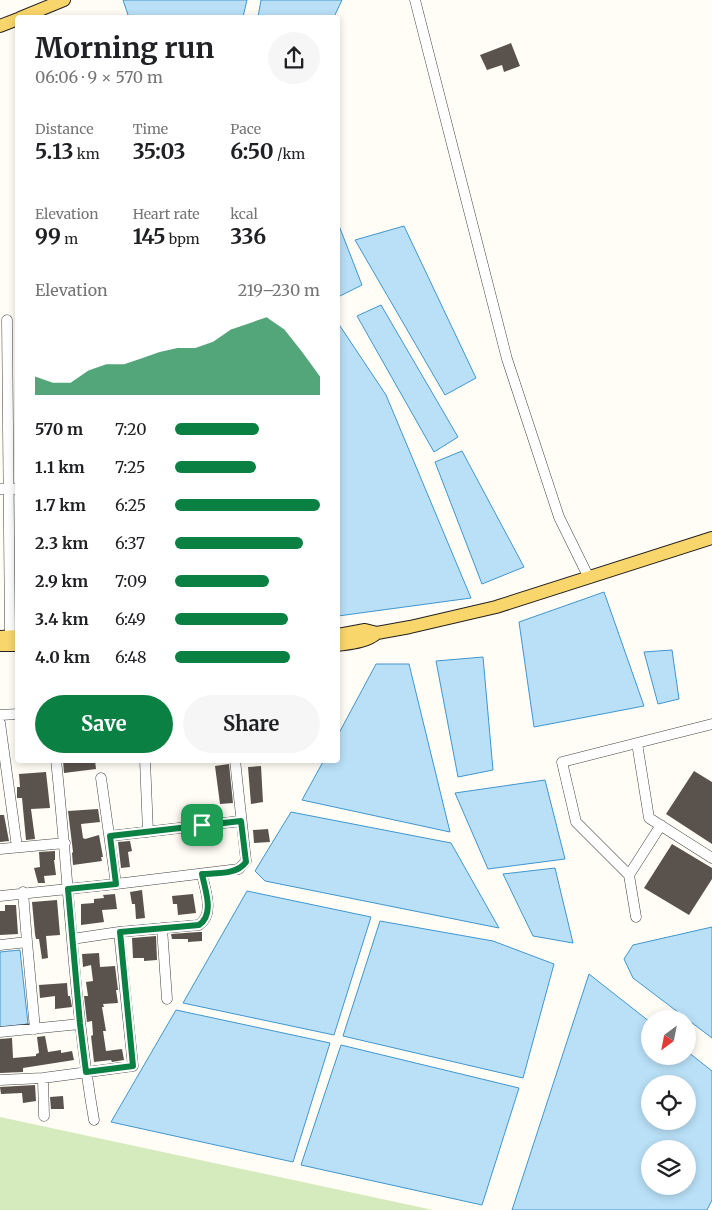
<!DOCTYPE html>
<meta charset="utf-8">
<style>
:root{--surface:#fff;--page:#f6f6f6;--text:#202124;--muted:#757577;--accent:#0b8043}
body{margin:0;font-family:Merriweather,serif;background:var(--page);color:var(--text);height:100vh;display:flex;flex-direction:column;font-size:19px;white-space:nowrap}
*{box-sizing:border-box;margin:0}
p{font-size:16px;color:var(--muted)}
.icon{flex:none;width:28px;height:28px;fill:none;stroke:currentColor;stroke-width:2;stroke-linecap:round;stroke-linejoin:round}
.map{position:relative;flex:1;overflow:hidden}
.sheet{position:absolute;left:15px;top:15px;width:325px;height:748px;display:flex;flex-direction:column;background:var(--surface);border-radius:5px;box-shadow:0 2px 8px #0003}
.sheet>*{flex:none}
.needle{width:32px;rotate:212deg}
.controls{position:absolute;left:641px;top:1010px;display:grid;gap:10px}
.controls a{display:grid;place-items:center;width:55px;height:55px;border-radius:50%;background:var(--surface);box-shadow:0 2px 8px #0003;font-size:25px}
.pin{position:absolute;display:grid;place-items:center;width:42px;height:42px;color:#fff;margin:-21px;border-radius:10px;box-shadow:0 2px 8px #0006}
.round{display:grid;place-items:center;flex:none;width:52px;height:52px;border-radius:26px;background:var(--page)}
.headline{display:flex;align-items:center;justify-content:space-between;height:85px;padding:0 20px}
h1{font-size:28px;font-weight:700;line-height:38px}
.metrics{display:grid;grid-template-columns:repeat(3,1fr);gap:8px;height:85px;padding:5px 20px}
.metrics div{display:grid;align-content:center}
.metrics b{font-size:21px;font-weight:700}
.metrics small{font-size:14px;font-weight:400}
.metrics p{font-size:14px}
.chart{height:140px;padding:10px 20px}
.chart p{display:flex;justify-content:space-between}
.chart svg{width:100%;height:90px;margin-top:5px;fill:var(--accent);opacity:.7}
.button{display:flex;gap:10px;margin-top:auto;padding:10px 20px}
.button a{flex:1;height:58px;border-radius:30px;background:var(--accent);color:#fff;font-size:20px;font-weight:700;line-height:58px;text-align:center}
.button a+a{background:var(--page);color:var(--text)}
ul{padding:0 20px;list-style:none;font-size:16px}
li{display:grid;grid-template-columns:80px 60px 1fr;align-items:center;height:38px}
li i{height:12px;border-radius:6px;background:var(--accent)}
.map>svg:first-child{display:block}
.green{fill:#d5ebbd}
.water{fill:#b9e0f7;stroke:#3f96cf;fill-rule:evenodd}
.building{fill:#5a524d}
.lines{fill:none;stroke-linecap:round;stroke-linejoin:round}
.minor-casing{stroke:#444;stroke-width:11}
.major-casing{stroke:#222;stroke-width:14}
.minor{stroke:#fff;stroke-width:10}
.major{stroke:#f9d66b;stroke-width:12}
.route-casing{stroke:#fff;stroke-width:10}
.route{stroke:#0b8043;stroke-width:6}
</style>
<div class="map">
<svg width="712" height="1210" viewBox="0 0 712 1210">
<rect width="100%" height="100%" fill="#fffdf5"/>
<path class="green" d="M 0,1117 L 433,1210 L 0,1210 Z"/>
<path class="water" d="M 123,0 L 247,0 L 243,17 L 129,18 Z
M 261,0 L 342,0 L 334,17 L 258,17 Z
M 338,223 L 362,285 L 340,296 L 338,291 Z
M 404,226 L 476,378 L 445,395 L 355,240 Z
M 381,305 L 458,437 L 434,452 L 357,316 Z
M 338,323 L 386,395 L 471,598 L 338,616 Z
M 462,451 L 524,567 L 482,584 L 435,462 Z
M 604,592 L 644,706 L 534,727 L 519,622 Z
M 672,650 L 679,699 L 658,704 L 644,652 Z
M 483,657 L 493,770 L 458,777 L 436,661 Z
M 376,664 L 409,664 L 450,832 L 302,800 L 324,760 L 338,760 L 338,735 Z
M 545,780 L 565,859 L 488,869 L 455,793 Z
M 291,812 L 451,843 L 499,928 L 265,881 L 255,871 Z
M 555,868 L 573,943 L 533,936 L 503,874 Z
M 247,891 L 371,917 L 334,1035 L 183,1003 Z
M 380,921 L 493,941 L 554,964 L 523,1078 L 343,1036 Z
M 712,927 L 712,1038 L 633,978 L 624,959 L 633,945 Z
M 20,950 L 28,1024 L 0,1027 L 0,952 Z
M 589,974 L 650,1022 L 650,1056 L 688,1056 L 688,1052 L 712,1071 L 712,1200 L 707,1210 L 512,1210 ZM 650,1084 L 688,1084 L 688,1121 L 650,1121 ZM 650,1149 L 688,1149 L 688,1186 L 650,1186 Z
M 176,1010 L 330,1043 L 293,1162 L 111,1122 Z
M 341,1045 L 519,1088 L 482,1205 L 301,1165 Z"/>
<path class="building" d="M 511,43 L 520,66 L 504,72 L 502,65 L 487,70 L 480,55 Z
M 63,760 L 95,760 L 96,769 L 64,773 Z
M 229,764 L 233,803 L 220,804 L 215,766 Z
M 261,766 L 263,802 L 251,804 L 248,767 Z
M 694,771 L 712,782 L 712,844 L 666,814 Z
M 46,772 L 50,808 L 31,809 L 35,839 L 26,840 L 22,798 L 17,798 L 17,787 L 20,787 L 19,774 Z
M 98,809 L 100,822 L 81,824 L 83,838 L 85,839 L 99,835 L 103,857 L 101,857 L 102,861 L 73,865 L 72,853 L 73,852 L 68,811 Z
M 0,815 L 4,815 L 9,841 L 0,842 Z
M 268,829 L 270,842 L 254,843 L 253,830 Z
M 130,841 L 132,851 L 128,852 L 130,867 L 121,868 L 118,842 Z
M 672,844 L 712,868 L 712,879 L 689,915 L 644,888 Z
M 55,851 L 55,860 L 54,860 L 56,875 L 44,876 L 45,883 L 38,883 L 34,868 L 40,867 L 39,852 Z
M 142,890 L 145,918 L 136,919 L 135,904 L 132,904 L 130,892 Z
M 115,894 L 117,909 L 102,910 L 104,922 L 81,925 L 81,904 L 94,903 L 94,899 L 104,898 L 103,895 Z
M 193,894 L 196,913 L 178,915 L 177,904 L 173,904 L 172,896 Z
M 57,900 L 60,935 L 46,936 L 48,958 L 42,959 L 39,939 L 36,939 L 35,934 L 32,902 Z
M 5,905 L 16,905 L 18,934 L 0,935 L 0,911 L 5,911 Z
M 199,932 L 202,932 L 202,941 L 188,942 L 188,939 L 172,939 L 171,934 Z
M 156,936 L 157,960 L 144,961 L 144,958 L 133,958 L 132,938 Z
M 99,953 L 100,967 L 115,966 L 118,990 L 116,990 L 118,1003 L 103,1004 L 104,1007 L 102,1007 L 106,1031 L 103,1031 L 106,1051 L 122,1049 L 124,1060 L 112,1062 L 111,1060 L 94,1062 L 91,1036 L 93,1035 L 92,1021 L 87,1022 L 84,996 L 88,996 L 86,982 L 93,981 L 91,965 L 83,967 L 82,954 Z
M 67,983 L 68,996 L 70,996 L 72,1007 L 55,1009 L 55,996 L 40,998 L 39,985 Z
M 45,1036 L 48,1052 L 61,1050 L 61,1053 L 72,1051 L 74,1060 L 23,1068 L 23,1072 L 0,1073 L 0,1039 L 12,1038 L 13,1058 L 36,1056 L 36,1054 L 39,1053 L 37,1037 Z
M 35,1085 L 36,1101 L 23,1103 L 22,1093 L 1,1094 L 0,1087 Z
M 63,1096 L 64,1109 L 51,1109 L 50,1097 Z"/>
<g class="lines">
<g class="minor-casing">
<path id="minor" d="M 415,0 L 507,359 L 559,517 L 589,578
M 7,320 L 10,635
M 0,489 L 18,489
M 0,715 L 18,714
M 0,723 L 17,847
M 712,724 L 637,743 L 649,818 L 712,858
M 56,760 C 69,880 73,1001 94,1120
M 145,760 L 148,832
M 101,778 L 116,884
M 110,836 L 241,821
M 0,849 L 65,843
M 629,875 L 576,822 L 562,762 L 637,743
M 0,896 L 116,884 L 239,869 L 246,861 L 235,760
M 636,917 L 629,875 L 661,825
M 162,928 L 167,999
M 72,939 L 119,932 L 199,925 C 215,914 205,890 202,874
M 27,942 L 35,1029
M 0,945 L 27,942 L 23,892
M 0,1032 L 80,1024
M 43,1078 L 44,1116
M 0,1080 L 43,1078 L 133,1066 L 119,932"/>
</g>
<g class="major-casing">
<path id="major" d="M 20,18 L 64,0
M 0,26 L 18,19
M 338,635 L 365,630 L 377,633 L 410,627 L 496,607 L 712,538
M 0,637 L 18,636
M 0,645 L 18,645
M 338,645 C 352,643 366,642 377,633"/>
</g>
<use href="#minor" class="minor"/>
<use href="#major" class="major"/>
</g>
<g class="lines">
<g class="route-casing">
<path id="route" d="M 241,821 L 246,862 C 237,875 216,873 202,874 C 205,890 215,914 199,925 L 120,932 L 133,1066 L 86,1072 L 80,1024 L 68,889 L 116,884 L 110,836 Z"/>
</g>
<use href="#route" class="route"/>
</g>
</svg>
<div class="controls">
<a><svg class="needle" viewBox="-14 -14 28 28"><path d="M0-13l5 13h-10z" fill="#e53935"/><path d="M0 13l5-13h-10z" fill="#757577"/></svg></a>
<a><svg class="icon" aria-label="locate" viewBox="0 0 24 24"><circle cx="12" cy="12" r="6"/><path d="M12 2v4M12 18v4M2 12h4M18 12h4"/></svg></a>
<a><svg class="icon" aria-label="layers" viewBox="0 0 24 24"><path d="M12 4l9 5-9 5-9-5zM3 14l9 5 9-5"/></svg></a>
</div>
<div class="pin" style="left:202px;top:825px;background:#1e9e55"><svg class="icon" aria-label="arrive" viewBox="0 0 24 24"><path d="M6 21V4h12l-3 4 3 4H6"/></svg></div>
<section class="sheet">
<div class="headline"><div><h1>Morning run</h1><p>06:06 · 9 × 570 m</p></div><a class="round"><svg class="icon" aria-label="share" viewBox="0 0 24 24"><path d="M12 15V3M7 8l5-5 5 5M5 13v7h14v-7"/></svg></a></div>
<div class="metrics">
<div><p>Distance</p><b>5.13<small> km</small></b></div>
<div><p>Time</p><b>35:03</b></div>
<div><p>Pace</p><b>6:50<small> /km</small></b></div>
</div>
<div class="metrics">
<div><p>Elevation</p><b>99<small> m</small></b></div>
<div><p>Heart rate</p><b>145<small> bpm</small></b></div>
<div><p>kcal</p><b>336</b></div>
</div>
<div class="chart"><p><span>Elevation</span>219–230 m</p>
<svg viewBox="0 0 160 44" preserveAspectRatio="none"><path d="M0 44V35L10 38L20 38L30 32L40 29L50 29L60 26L70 23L80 21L90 21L100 18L110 12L120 9L130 6L140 12L150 23L160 35V44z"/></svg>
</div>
<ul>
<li><b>570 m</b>7:20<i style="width:58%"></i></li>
<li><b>1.1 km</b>7:25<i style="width:56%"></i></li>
<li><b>1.7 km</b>6:25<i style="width:100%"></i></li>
<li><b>2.3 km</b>6:37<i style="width:88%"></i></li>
<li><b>2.9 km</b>7:09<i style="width:65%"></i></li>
<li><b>3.4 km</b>6:49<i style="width:78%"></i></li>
<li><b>4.0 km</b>6:48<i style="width:79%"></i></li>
</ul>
<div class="button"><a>Save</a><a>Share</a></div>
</section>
</div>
